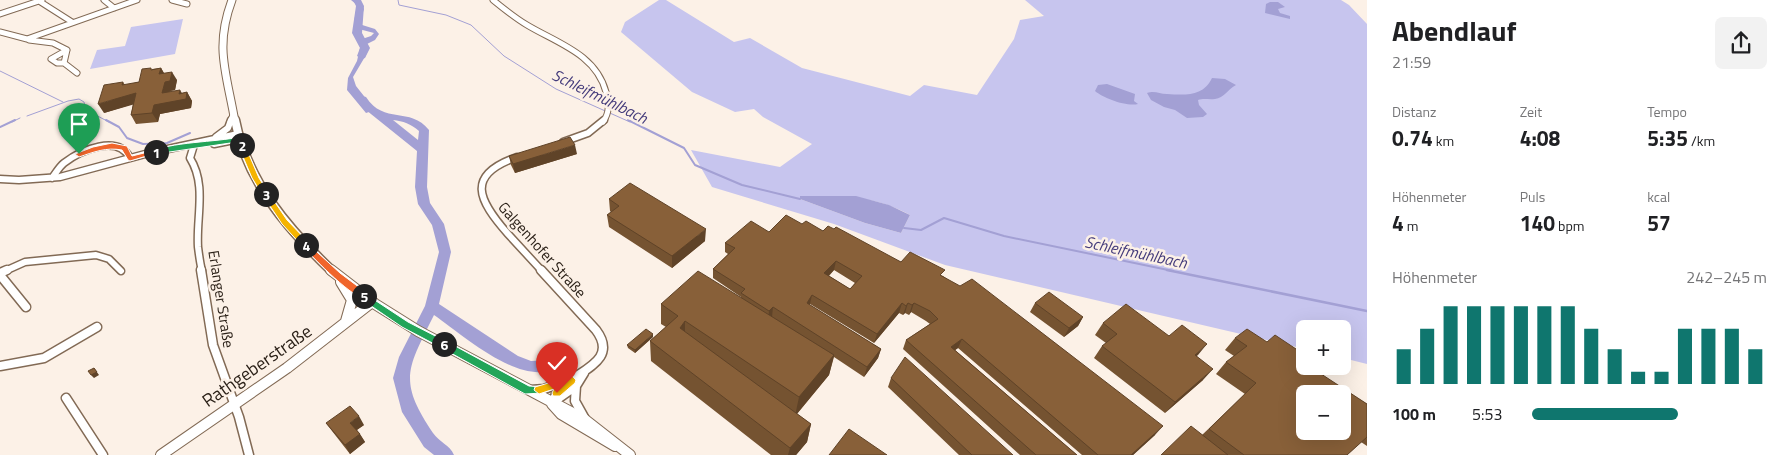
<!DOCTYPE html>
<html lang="de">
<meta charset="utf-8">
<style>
:root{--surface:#fff;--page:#f2f2f2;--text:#202124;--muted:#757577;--accent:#0f766e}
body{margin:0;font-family:"Titillium Web",sans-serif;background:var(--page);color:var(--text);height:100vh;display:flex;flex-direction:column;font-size:19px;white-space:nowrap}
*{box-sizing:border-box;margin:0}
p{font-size:16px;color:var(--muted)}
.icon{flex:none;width:28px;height:28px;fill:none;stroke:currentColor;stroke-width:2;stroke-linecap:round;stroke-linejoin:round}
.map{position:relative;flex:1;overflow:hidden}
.drawer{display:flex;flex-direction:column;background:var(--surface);width:425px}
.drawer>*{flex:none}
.controls{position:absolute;left:1296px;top:320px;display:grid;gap:10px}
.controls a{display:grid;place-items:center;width:55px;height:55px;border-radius:8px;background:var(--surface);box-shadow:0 5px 20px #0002;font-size:25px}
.pin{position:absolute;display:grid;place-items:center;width:42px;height:42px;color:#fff;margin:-51px -21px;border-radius:50% 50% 50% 0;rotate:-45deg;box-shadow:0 0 5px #0007}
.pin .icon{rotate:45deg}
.km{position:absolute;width:25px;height:25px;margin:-12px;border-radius:50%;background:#222;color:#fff;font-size:14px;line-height:25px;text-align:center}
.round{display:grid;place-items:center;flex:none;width:52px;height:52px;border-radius:8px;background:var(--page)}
.summary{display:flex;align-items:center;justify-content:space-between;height:85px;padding:0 25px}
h1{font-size:28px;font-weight:700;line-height:38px}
.metrics{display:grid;grid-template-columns:repeat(3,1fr);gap:8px;height:85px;padding:5px 25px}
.metrics div{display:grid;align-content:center}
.metrics b{font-size:21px;font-weight:700}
.metrics small{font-size:14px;font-weight:400}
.metrics p{font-size:14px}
.chart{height:140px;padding:10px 25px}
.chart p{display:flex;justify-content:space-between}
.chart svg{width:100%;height:90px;margin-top:5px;stroke:var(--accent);stroke-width:6}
ul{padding:0 25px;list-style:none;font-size:16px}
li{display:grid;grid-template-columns:80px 60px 1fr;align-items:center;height:38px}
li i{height:12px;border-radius:6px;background:var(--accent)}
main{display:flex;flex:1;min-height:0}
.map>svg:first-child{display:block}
.green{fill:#c7c5ee;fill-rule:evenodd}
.water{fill:#a3a0d4}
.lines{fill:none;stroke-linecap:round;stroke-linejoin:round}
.stream-far2{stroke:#a3a0d4;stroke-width:1}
.stream-far1{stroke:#a3a0d4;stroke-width:2}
.stream{stroke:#a3a0d4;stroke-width:2.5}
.river{fill:#a3a0d4;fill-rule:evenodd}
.street-far2-casing{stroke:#826a55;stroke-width:7}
.street-far1-casing{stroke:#826a55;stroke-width:9}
.street-casing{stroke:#826a55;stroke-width:11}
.secondary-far2-casing{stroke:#826a55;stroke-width:9}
.secondary-far1-casing{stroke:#826a55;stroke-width:11}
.secondary-casing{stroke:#826a55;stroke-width:12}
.street-far2{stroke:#fff;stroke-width:5}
.street-far1{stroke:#fff;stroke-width:6}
.street{stroke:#fff;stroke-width:8}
.secondary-far2{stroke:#fff;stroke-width:7}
.secondary-far1{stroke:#fff;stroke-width:8}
.secondary{stroke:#fff;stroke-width:10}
.wall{fill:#755331;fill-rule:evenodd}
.shaded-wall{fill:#5f4328}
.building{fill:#886039;stroke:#5f4328;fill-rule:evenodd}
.split-1{fill:#f0652b;stroke:#fff}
.split-2{fill:#22a559;stroke:#fff}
.split-3{fill:#f5b400;stroke:#fff}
.split-4{fill:#f5b400;stroke:#fff}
.split-5{fill:#f0652b;stroke:#fff}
.split-6{fill:#22a559;stroke:#fff}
.split-7{fill:#22a559;stroke:#fff}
.split-8{fill:#f5b400;stroke:#fff}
.labels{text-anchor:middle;stroke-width:5;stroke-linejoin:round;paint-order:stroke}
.street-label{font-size:15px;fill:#2b2118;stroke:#fcf1e7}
.water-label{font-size:16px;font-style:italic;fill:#443b7b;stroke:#fcf1e7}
.near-street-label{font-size:18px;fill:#2b2118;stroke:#fcf1e7}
</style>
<main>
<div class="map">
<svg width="1367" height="455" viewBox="0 0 1367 455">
<rect width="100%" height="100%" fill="#fcf1e7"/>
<path class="green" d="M 659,0 L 666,0 L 734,42 L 750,38 L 802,68 L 910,96 L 924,85 L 977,95 L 1014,39 L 1020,20 L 1044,16 L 1025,0 L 1341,0 L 1349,5 L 1367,24 L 1367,364 L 1343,358 L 1342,329 L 1305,329 L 1305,349 L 945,265 L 834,224 L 712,187 L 691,150 L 780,167 L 812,144 L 763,117 L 754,109 L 735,112 L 692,92 L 621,32 L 625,22 ZM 800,196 C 840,196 874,195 910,215 L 901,233 L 865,223 L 800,199 Z
M 183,19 L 175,54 L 90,69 L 97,50 L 125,46 L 131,27 Z"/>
<path class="water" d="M 351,0 L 359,0 L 364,9 L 359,24 L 375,29 L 379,34 L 375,40 L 367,44 L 366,55 L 353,77 L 356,86 L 375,110 L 366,113 L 347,90 L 348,78 L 357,61 L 362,39 L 371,36 L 374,33 L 355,28 L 354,22 L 357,5 Z
M 1270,2 L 1278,2 L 1285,7 L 1278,9 L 1280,13 L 1290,16 L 1290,19 L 1265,13 L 1266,4 Z
M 1212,78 L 1225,79 L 1236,85 C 1228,89 1224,98 1215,99 C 1209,100 1204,98 1198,100 L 1199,105 L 1207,114 L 1203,117 L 1187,118 L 1175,110 L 1164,107 L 1151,100 L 1147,93 C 1155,90 1159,94 1167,94 C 1185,95 1203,97 1212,78 Z
M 1107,84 L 1135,94 L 1134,101 L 1138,104 C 1127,107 1103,98 1095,91 L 1098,85 Z
M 800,196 L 856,196 L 889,205 L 910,215 L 901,233 L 865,223 L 800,199 Z"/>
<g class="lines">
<path class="stream-far2" d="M 398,0 L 399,5 L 446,15 L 471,25 L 504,56 L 556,89 L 630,122
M 0,71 L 63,102
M 27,116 L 68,101 L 79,99 L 84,102 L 86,110 L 109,122
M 12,122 L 20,118"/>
<path class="stream-far1" d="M 106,120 L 119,127 L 127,138 L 143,144 L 167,143 L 190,133
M 628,120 L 684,148 L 695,165 L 742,185 L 800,199
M 0,127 L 15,120
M 904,228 L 921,230 L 944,218 L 1004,236 L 1173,271"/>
<path class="stream" d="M 1167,270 L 1367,311"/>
<path class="river" d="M 353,0 L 361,0 L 364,6 L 362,33 L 370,48 L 365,58 L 362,59 L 357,56 L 360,48 L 352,33 L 356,6 Z
M 362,96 L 366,97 C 384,125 410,106 429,130 L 427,187 L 430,203 L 444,224 L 451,252 L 439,304 L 518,356 L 531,361 L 547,360 L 552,362 L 554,366 L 552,370 C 516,383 463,335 434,315 C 408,368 397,380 433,433 C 439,442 450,445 454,455 L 434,455 L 424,447 L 402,412 L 393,378 L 399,357 L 425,306 L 439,252 L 432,225 L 418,204 L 415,187 L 417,151 L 361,106 L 357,99 ZM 393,120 C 403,121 411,124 419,131 L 418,140 Z"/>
<g class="street-far2-casing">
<path id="street-far2" d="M 104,0 L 114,8
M 172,0 L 187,4
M 493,0 C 504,9 515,18 527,25 C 557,43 596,54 606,92 C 609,103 610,112 603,122
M 39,1 L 72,22
M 0,14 L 42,0
M 0,32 L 27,39 L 137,0
M 29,40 L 53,43 L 67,50 L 64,63 L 77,73
M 64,63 L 57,63 L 51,59 L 67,50
M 230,122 L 233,115"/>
</g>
<g class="street-far1-casing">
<path id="street-far1" d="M 216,137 L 228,128 L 231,120
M 563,142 L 588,133 L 604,120
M 214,144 L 239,139
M 194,145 L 190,158 C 207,185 196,217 198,247 C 199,255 200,263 202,271
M 517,157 C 465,175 478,200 508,234 C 519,246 530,258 542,271
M 52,178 C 56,173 59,167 64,163 C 81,150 118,134 130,158
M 0,179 L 19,180 L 60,177 L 149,153 L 238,134
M 5,271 L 25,262 L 96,255 L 109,259 L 121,271"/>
</g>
<g class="street-casing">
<path id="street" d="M 201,270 L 213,345 L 239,417 L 249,455
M 541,270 L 596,330 C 620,362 576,371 560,389 C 556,393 554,398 552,403
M 0,273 L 7,270
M 0,275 L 26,307
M 0,366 L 44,358 L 97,327
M 576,386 L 575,401 L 585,419
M 531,390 L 544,389 L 564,382
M 66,398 L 103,455
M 552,403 L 576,386 L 584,373"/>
</g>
<g class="secondary-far2-casing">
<path id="secondary-far2" d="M 232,0 C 214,48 227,74 235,122"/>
</g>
<g class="secondary-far1-casing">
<path id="secondary-far1" d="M 235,120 C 247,182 288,229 332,271"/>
</g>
<g class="secondary-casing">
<path id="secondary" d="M 331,270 L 375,304 L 418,331 L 584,419 L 630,455
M 341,282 L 352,300 L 346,321
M 552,404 L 561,414 L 615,446
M 161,455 L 287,368 L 372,302"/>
</g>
<use href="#street-far2" class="street-far2"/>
<use href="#street-far1" class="street-far1"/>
<use href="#street" class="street"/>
<use href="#secondary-far2" class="secondary-far2"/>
<use href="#secondary-far1" class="secondary-far1"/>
<use href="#secondary" class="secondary"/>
</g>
<path class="wall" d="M 161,68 L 164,73 L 177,80 L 175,90 L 170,91 L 169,92 L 182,93 L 187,92 L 192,101 L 191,108 L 160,114 L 158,122 L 136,124 L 131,115 L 133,104 L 104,113 L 123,82 L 125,85 L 139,82 L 152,69 Z
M 577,154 L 515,173 L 511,165 L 509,156 Z
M 609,199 L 705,241 L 672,268 L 609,227 L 607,215 L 611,212 L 610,211 Z
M 802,224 L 823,231 L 901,262 L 943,276 L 1155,435 L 1133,455 L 1082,455 L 958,348 L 955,350 L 1077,455 L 1020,455 L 903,349 L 906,340 L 930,324 L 926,321 L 911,312 L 909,315 L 905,313 L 903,315 L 899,313 L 874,343 L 810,304 L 810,305 L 881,349 L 878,358 L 864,377 L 834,357 L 829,375 L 797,414 L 811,424 L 807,442 L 796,455 L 771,455 L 651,361 L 650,341 L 666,327 L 661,324 L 661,304 L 741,298 L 741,297 L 713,278 L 713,269 L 728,254 L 725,252 L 725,243 L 769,232 ZM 834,270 L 855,283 L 850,289 L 829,276 Z
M 1035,303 L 1083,317 L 1078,326 L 1064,337 L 1030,312 Z
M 1103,323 L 1197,356 L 1203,380 L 1165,413 L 1094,358 L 1102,346 L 1106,343 L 1095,335 Z
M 653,337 L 635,353 L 628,348 L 627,345 Z
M 1235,338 L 1305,366 L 1367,404 L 1367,446 L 1361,442 L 1347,455 L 1161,455 L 1202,435 L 1245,394 L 1216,374 L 1226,362 L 1234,356 L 1225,350 Z
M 891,378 L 1013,455 L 959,455 L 888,387 Z
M 326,423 L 364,425 L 357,430 L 365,442 L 350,454 L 332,431 Z"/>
<path class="shaded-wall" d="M 161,68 L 166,77 L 159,74 Z
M 172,72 L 177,80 L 175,90 L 170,91 L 167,102 L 162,93 L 165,82 Z
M 180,90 L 185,98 L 187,92 L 192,101 L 191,108 L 160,114 L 158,122 L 152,113 L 154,105 Z
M 136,93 L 142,102 L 104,113 L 98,104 Z
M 575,145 L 577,154 L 515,173 L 513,164 Z
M 706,229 L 705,241 L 672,268 L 672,256 Z
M 836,261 L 834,270 L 822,282 L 824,273 Z
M 812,295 L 810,304 L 805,312 L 807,303 Z
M 902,303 L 899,313 L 874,343 L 877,334 Z
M 908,303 L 905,313 L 903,315 L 906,306 Z
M 914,303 L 911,312 L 909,315 L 912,305 Z
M 773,307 L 772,317 L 768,320 L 769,311 Z
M 1083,317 L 1078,326 L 1064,337 L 1069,328 Z
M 685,321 L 685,341 L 680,328 Z
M 653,334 L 653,337 L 635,353 L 635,350 Z
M 962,339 L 958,348 L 947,356 L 951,347 Z
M 1207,344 L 1198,355 L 1185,366 L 1195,355 Z
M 881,349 L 878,358 L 864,377 L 867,367 Z
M 834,355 L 829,375 L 795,416 L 799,397 Z
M 94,368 L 99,375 L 94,378 L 91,375 Z
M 1213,369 L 1203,380 L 1165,413 L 1175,402 Z
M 359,416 L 364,425 L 355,431 L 350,423 Z
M 811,424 L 807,442 L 796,455 L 788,455 L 790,448 Z
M 1163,426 L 1155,435 L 1133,455 L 1131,455 Z
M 360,434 L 365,442 L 350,454 L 345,445 Z"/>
<path class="building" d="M 151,68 L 151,70 L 161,68 L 159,74 L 172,72 L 170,81 L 165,82 L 162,93 L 180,90 L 179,94 L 187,92 L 186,99 L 154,105 L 152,113 L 131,115 L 136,93 L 98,104 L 104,85 L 123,82 L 122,85 L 139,82 L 142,69 Z
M 570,137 L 575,145 L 513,164 L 509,156 Z
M 630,183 L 706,229 L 672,256 L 607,215 L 619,206 L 609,199 Z
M 786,215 L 802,224 L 806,221 L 823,231 L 828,226 L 834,229 L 836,227 L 901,262 L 910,252 L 945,270 L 940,275 L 960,286 L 972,279 L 1163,426 L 1131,455 L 1098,455 L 962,339 L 951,347 L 1077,455 L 1036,455 L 906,340 L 938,319 L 930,311 L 914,303 L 912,305 L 908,303 L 906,306 L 902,303 L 877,334 L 812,295 L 807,303 L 881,349 L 867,367 L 773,307 L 769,311 L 741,293 L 745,289 L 713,269 L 735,248 L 725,243 L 751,221 L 769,232 ZM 836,261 L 862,276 L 850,289 L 824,273 Z
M 698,271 L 834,355 L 799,397 L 685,321 L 680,328 L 811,424 L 790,448 L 650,341 L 678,316 L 661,304 Z
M 1049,292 L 1083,317 L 1069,328 L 1035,303 Z
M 1126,304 L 1169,336 L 1182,325 L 1207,344 L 1195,355 L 1213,369 L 1175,402 L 1102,346 L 1117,334 L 1103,323 Z
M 646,329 L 653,334 L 635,350 L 627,345 Z
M 1247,329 L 1267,342 L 1275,335 L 1305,355 L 1305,366 L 1309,366 L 1367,404 L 1367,437 L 1347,455 L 1244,455 L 1209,429 L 1256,383 L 1226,362 L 1247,346 L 1235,338 ZM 1305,394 L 1342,394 L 1342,431 L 1305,431 Z
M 905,357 L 1013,455 L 972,455 L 891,378 Z
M 94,368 L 97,372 L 91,375 L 88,371 Z
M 350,406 L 359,416 L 350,423 L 360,434 L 345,445 L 326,423 Z
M 1191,426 L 1228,455 L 1161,455 Z
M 849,429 L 887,455 L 829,455 Z"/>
<path class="split-1" d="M 112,143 L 127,146 L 132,156 L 156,150 L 160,152 L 130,161 L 128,160 L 122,150 C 106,147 94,152 79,157 L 75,154 L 93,147 Z"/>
<path class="split-2" d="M 239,137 L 243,139 L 244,147 L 239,147 L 237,142 L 156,154 L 152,152 C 167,142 219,142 239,137 Z"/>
<path class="split-3" d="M 242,143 L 245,145 L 259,178 L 269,194 L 268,196 L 263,196 L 252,178 L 238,145 Z"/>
<path class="split-4" d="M 263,192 L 268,192 L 287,220 L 309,243 L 309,247 L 303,247 L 282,224 L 262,194 Z"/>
<path class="split-5" d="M 306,242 L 340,273 L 368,294 L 368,299 C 354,301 314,258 303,247 L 301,245 Z"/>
<path class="split-6" d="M 364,293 L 408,322 L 447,342 L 447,347 L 440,347 L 402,327 L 361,299 L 360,296 Z"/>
<path class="split-7" d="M 444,340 L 529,386 L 542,387 L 542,393 L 525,394 L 440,347 L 439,344 Z"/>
<path class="split-8" d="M 572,376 L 576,380 L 575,383 L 560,396 L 553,396 L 552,393 L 554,389 L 539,394 L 534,390 L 535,387 Z"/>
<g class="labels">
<g class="street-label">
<text transform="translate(542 250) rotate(48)" y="5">Galgenhofer Straße</text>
<text transform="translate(221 299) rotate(81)" y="5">Erlanger Straße</text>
</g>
<g class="water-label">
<text transform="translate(600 96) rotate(26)" y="6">Schleifmühlbach</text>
<text transform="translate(1136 252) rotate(12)" y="6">Schleifmühlbach</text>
</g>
<g class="near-street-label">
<text transform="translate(257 366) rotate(-35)" y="6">Rathgeberstraße</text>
</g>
</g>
</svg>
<div class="controls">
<a>+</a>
<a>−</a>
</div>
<div class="pin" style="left:79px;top:154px;background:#1e9e55"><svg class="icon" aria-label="arrive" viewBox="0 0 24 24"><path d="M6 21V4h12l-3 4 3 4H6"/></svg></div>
<div class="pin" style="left:557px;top:393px;background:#d93025"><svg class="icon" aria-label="check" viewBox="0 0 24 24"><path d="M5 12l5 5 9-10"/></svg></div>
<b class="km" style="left:156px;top:152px">1</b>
<b class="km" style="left:242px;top:145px">2</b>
<b class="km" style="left:266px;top:194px">3</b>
<b class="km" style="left:306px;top:245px">4</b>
<b class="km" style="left:364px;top:296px">5</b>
<b class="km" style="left:444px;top:344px">6</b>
</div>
<section class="drawer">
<div class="summary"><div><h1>Abendlauf</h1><p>21:59</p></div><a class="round"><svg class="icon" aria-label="share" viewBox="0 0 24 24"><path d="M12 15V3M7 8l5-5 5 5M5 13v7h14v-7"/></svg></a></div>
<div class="metrics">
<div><p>Distanz</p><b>0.74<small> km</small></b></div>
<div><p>Zeit</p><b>4:08</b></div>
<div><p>Tempo</p><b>5:35<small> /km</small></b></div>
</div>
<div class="metrics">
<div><p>Höhenmeter</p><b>4<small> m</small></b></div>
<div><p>Puls</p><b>140<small> bpm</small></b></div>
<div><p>kcal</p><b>57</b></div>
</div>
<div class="chart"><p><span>Höhenmeter</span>242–245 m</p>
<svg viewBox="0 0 160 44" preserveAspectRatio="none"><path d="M5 44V27M15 44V17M25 44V6M35 44V6M45 44V6M55 44V6M65 44V6M75 44V6M85 44V17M95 44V27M105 44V38M115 44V38M125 44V17M135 44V17M145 44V17M155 44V27"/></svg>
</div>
<ul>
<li><b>100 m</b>5:53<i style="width:62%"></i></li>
</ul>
</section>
</main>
